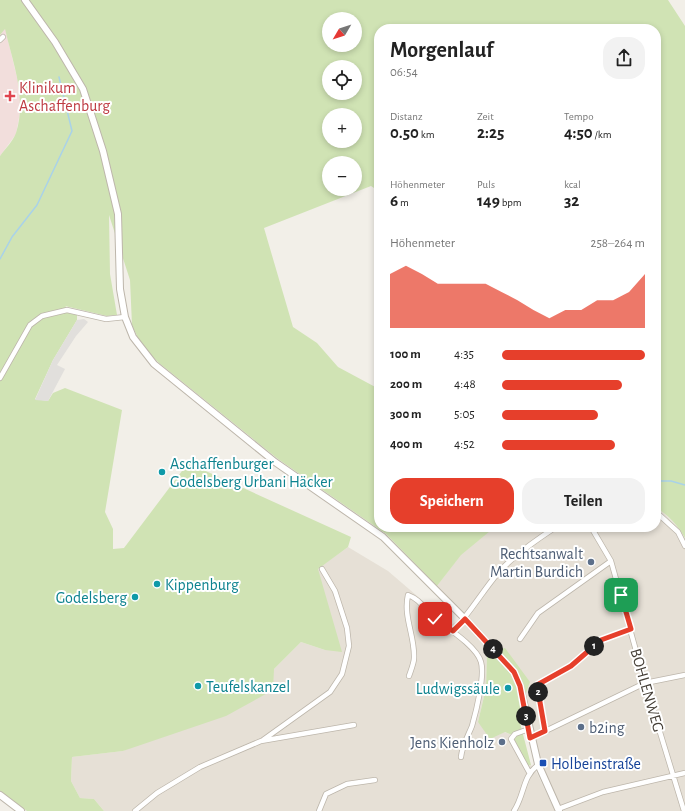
<!DOCTYPE html>
<html lang="de">
<meta charset="utf-8">
<style>
:root{--surface:#fff;--page:#f2f2f2;--text:#222;--muted:#767676;--accent:#e63f2b}
body{margin:0;font-family:"Alegreya Sans",sans-serif;background:var(--page);color:var(--text);height:100vh;display:flex;flex-direction:column;font-size:15px;white-space:nowrap}
*{box-sizing:border-box;margin:0}
p{font-size:13px;color:var(--muted)}
.icon{flex:none;width:22px;height:22px;fill:none;stroke:currentColor;stroke-width:2;stroke-linecap:round;stroke-linejoin:round}
.map{position:relative;flex:1;overflow:hidden}
.drawer{position:absolute;left:374px;top:24px;width:287px;height:508px;display:flex;flex-direction:column;background:var(--surface);border-radius:16px;box-shadow:0 2px 6px #0003}
.drawer>*{flex:none}
.needle{width:26px;rotate:231deg}
.tools{position:absolute;left:322px;top:12px;display:grid;gap:8px}
.tools a{display:grid;place-items:center;width:40px;height:40px;border-radius:50%;background:var(--surface);box-shadow:0 2px 6px #0003;font-size:20px}
.pin{position:absolute;display:grid;place-items:center;width:34px;height:34px;color:#fff;margin:-17px;border-radius:8px;box-shadow:0 2px 6px #0006}
.km{position:absolute;width:20px;height:20px;margin:-10px;border-radius:50%;background:#222;color:#fff;font-size:11px;line-height:20px;text-align:center}
.round{display:grid;place-items:center;flex:none;width:42px;height:42px;border-radius:16px;background:var(--page)}
.summary{display:flex;align-items:center;justify-content:space-between;height:68px;padding:0 16px}
h1{font-size:22px;font-weight:600;line-height:30px}
.figures{display:grid;grid-template-columns:repeat(3,1fr);gap:6px;height:68px;padding:4px 16px}
.figures div{display:grid;align-content:center}
.figures b{font-size:17px;font-weight:600}
.figures small{font-size:11px;font-weight:400}
.figures p{font-size:11px}
.chart{height:112px;padding:8px 16px}
.chart p{display:flex;justify-content:space-between}
.chart svg{width:100%;height:72px;margin-top:4px;fill:var(--accent);opacity:.7}
.cta{display:flex;gap:8px;margin-top:auto;padding:8px 16px}
.cta a{flex:1;height:46px;border-radius:16px;background:var(--accent);color:#fff;font-size:16px;font-weight:600;line-height:46px;text-align:center}
.cta a+a{background:var(--page);color:var(--text)}
ul{padding:0 16px;list-style:none;font-size:13px}
li{display:grid;grid-template-columns:64px 48px 1fr;align-items:center;height:30px}
li i{height:10px;border-radius:5px;background:var(--accent)}
.map>svg:first-child{display:block}
.residential{fill:#e6e0d6}
.medical{fill:#f2dedc}
.green{fill:#d0e3b4;fill-rule:evenodd}
.parking{fill:#e1dfdc}
.lines{fill:none;stroke-linecap:round;stroke-linejoin:round}
.stream{stroke:#a9d2e9;stroke-width:1.5}
.minor-casing{stroke:#bdb6ab;stroke-width:6}
.tertiary-casing{stroke:#bdb6ab;stroke-width:8}
.minor{stroke:#fff;stroke-width:4.5}
.tertiary{stroke:#fff;stroke-width:6}
.route-casing{stroke:#fff;stroke-width:8}
.route{stroke:#e63f2b;stroke-width:5}
.health-dot{fill:#e0444e;stroke:#fff;stroke-width:1.5}
.culture-dot{fill:#0f9aa8;stroke:#fff;stroke-width:1.5}
.service-dot{fill:#5c6f8a;stroke:#fff;stroke-width:1.5}
.transit-dot{fill:#1a4fb4;stroke:#fff;stroke-width:1.5}
.labels{text-anchor:middle;stroke-width:4;stroke-linejoin:round;paint-order:stroke}
.health-label{font-size:16px;fill:#be3a42;stroke:#fff;text-anchor:start}
.culture-label{font-size:16px;fill:#0d838f;stroke:#fff;text-anchor:start}
.service-label{font-size:16px;fill:#4e5e75;stroke:#fff;text-anchor:end}
.street-label{font-size:16px;fill:#453f37;stroke:#fff}
.transit-label{font-size:16px;fill:#164399;stroke:#fff;text-anchor:start}
</style>
<div class="map">
<svg width="685" height="811" viewBox="0 0 685 811">
<rect width="100%" height="100%" fill="#f2efe8"/>
<path class="residential" d="M 656,508 L 662,511 L 681,530 L 685,538 L 685,811 L 561,811 L 538,756 L 528,713 L 498,651 L 437,586 L 461,554 L 495,527 L 656,527 Z
M 348,547 L 388,571 L 451,625 L 462,618 L 492,652 L 487,654 L 486,688 L 478,722 L 512,735 L 527,766 L 531,765 L 537,773 L 555,811 L 104,811 L 94,799 L 80,798 L 71,781 L 72,757 L 123,751 L 274,669 L 301,642 L 325,650 L 317,569 Z"/>
<path class="medical" d="M 5,28 L 19,86 L 21,107 L 16,134 L 0,156 L 0,35 Z"/>
<path class="green" d="M 0,0 L 668,0 L 685,26 L 685,538 C 679,527 668,514 656,508 L 656,29 L 379,29 L 379,209 L 374,188 L 371,186 L 264,228 L 293,327 L 317,343 L 338,367 L 379,389 L 379,527 L 495,527 L 461,555 L 437,586 L 386,534 L 278,459 L 159,363 L 147,351 L 138,338 L 132,325 L 130,280 L 109,215 L 110,274 L 117,315 L 107,316 L 65,306 L 77,315 L 77,320 L 53,360 L 35,399 L 48,401 L 53,393 L 65,388 L 122,410 L 105,512 L 113,529 L 113,549 L 124,548 L 188,463 L 351,537 L 348,547 L 318,569 L 342,652 L 325,650 L 301,642 L 274,669 L 273,690 L 226,716 L 123,751 L 72,757 L 71,781 L 80,798 L 94,799 L 104,811 L 27,811 L 0,792 L 0,156 C 5,149 13,141 16,133 C 27,98 13,63 5,29 L 0,35 ZM 329,19 L 355,19 L 355,45 L 329,45 ZM 329,67 L 355,67 L 355,93 L 329,93 ZM 329,115 L 355,115 L 355,141 L 329,141 ZM 329,163 L 355,163 L 355,189 L 329,189 Z
M 505,648 L 530,682 L 518,715 L 531,765 L 527,766 L 512,735 L 505,732 L 490,739 L 478,722 L 486,688 L 487,654 Z"/>
<path class="parking" d="M 84,319 L 88,322 L 76,336 L 57,365 L 65,369 L 48,401 L 35,400 L 53,360 L 77,320 Z"/>
<g class="lines">
<path class="stream" d="M 0,259 L 12,237 L 37,205 L 72,131 L 59,77
M 656,481 L 671,481 L 685,485"/>
<g class="minor-casing">
<path id="minor" d="M 0,40 L 3,37
M 0,378 L 30,325 L 42,316 L 67,310 L 106,319 L 125,317
M 656,512 L 678,532 L 685,546
M 591,527 L 611,561 L 645,683 L 684,811
M 453,631 C 470,613 482,592 498,573 C 514,555 536,540 556,527
M 520,639 L 538,613 L 611,561
M 409,676 C 411,670 414,663 414,658 C 415,636 403,617 408,595 C 422,600 425,612 437,620 C 449,629 477,647 481,662 C 485,676 476,712 472,726 C 468,736 462,746 461,757
M 529,729 L 515,734 L 511,739 L 529,772
M 545,731 L 537,685 L 571,666 L 601,640 L 631,629
M 531,738 L 645,683 L 685,675
M 263,740 L 330,692 L 342,674 L 349,646 L 347,628 L 335,591 L 322,569
M 558,809 L 603,792 L 685,773
M 135,811 L 157,793 L 200,767 L 261,741 L 354,725
M 319,811 L 326,794 L 347,784 L 375,780
M 514,811 C 525,794 522,777 538,765"/>
</g>
<g class="tertiary-casing">
<path id="tertiary" d="M 25,0 L 55,42 L 83,89 L 103,151 L 118,214 L 120,289 L 125,317 L 133,337 L 154,364 L 275,462 L 383,537 L 465,619 L 514,672 L 520,686 L 538,764 L 559,811
M 0,795 L 21,811"/>
</g>
<use href="#minor" class="minor"/>
<use href="#tertiary" class="tertiary"/>
</g>
<g class="lines">
<g class="route-casing">
<path id="route" d="M 435,619 L 453,631 L 465,619 L 514,672 L 520,686 L 530,738 L 545,731 L 537,685 L 571,666 L 601,640 L 631,629 L 621,595"/>
</g>
<use href="#route" class="route"/>
</g>
<path class="health-dot" d="M8 90h4v4h4v4h-4v4h-4v-4h-4v-4h4z"/>
<g class="culture-dot">
<circle cx="162" cy="472" r="4"/>
<circle cx="157" cy="584" r="4"/>
<circle cx="135" cy="597" r="4"/>
<circle cx="198" cy="686" r="4"/>
<circle cx="508" cy="688" r="4"/>
</g>
<g class="service-dot">
<circle cx="591" cy="562" r="4"/>
<circle cx="581" cy="727" r="4"/>
<circle cx="502" cy="742" r="4"/>
</g>
<rect class="transit-dot" x="539" y="759" width="8" height="8" rx="2"/>
<g class="labels">
<g class="health-label">
<text x="19" y="93">Klinikum<tspan x="19" dy="18">Aschaffenburg</tspan></text>
</g>
<g class="culture-label">
<text x="170" y="469">Aschaffenburger<tspan x="170" dy="18">Godelsberg Urbani Häcker</tspan></text>
<text x="165" y="590">Kippenburg</text>
<text x="127" y="603" text-anchor="end">Godelsberg</text>
<text x="206" y="692">Teufelskanzel</text>
<text x="500" y="694" text-anchor="end">Ludwigssäule</text>
</g>
<g class="service-label">
<text x="583" y="559">Rechtsanwalt<tspan x="583" dy="18">Martin Burdich</tspan></text>
<text x="589" y="733" text-anchor="start">b2ing</text>
<text x="494" y="748">Jens Kienholz</text>
</g>
<g class="street-label">
<text transform="translate(648 690) rotate(74)" y="6">BOHLENWEG</text>
</g>
<g class="transit-label">
<text x="551" y="769">Holbeinstraße</text>
</g>
</g>
</svg>
<div class="tools">
<a><svg class="needle" viewBox="-14 -14 28 28"><path d="M0-13l5 13h-10z" fill="#e53935"/><path d="M0 13l5-13h-10z" fill="#767676"/></svg></a>
<a><svg class="icon" aria-label="locate" viewBox="0 0 24 24"><circle cx="12" cy="12" r="6"/><path d="M12 2v4M12 18v4M2 12h4M18 12h4"/></svg></a>
<a>+</a>
<a>−</a>
</div>
<div class="pin" style="left:621px;top:595px;background:#1e9e55"><svg class="icon" aria-label="arrive" viewBox="0 0 24 24"><path d="M6 21V4h12l-3 4 3 4H6"/></svg></div>
<div class="pin" style="left:435px;top:619px;background:#d93025"><svg class="icon" aria-label="check" viewBox="0 0 24 24"><path d="M5 12l5 5 9-10"/></svg></div>
<b class="km" style="left:594px;top:646px">1</b>
<b class="km" style="left:538px;top:692px">2</b>
<b class="km" style="left:526px;top:716px">3</b>
<b class="km" style="left:493px;top:649px">4</b>
<section class="drawer">
<div class="summary"><div><h1>Morgenlauf</h1><p>06:54</p></div><a class="round"><svg class="icon" aria-label="share" viewBox="0 0 24 24"><path d="M12 15V3M7 8l5-5 5 5M5 13v7h14v-7"/></svg></a></div>
<div class="figures">
<div><p>Distanz</p><b>0.50<small> km</small></b></div>
<div><p>Zeit</p><b>2:25</b></div>
<div><p>Tempo</p><b>4:50<small> /km</small></b></div>
</div>
<div class="figures">
<div><p>Höhenmeter</p><b>6<small> m</small></b></div>
<div><p>Puls</p><b>149<small> bpm</small></b></div>
<div><p>kcal</p><b>32</b></div>
</div>
<div class="chart"><p><span>Höhenmeter</span>258–264 m</p>
<svg viewBox="0 0 160 44" preserveAspectRatio="none"><path d="M0 44V11L10 6L20 11L30 17L40 17L50 17L60 17L70 22L80 27L90 33L100 38L110 33L120 33L130 27L140 27L150 22L160 11V44z"/></svg>
</div>
<ul>
<li><b>100 m</b>4:35<i style="width:100%"></i></li>
<li><b>200 m</b>4:48<i style="width:84%"></i></li>
<li><b>300 m</b>5:05<i style="width:67%"></i></li>
<li><b>400 m</b>4:52<i style="width:79%"></i></li>
</ul>
<div class="cta"><a>Speichern</a><a>Teilen</a></div>
</section>
</div>
